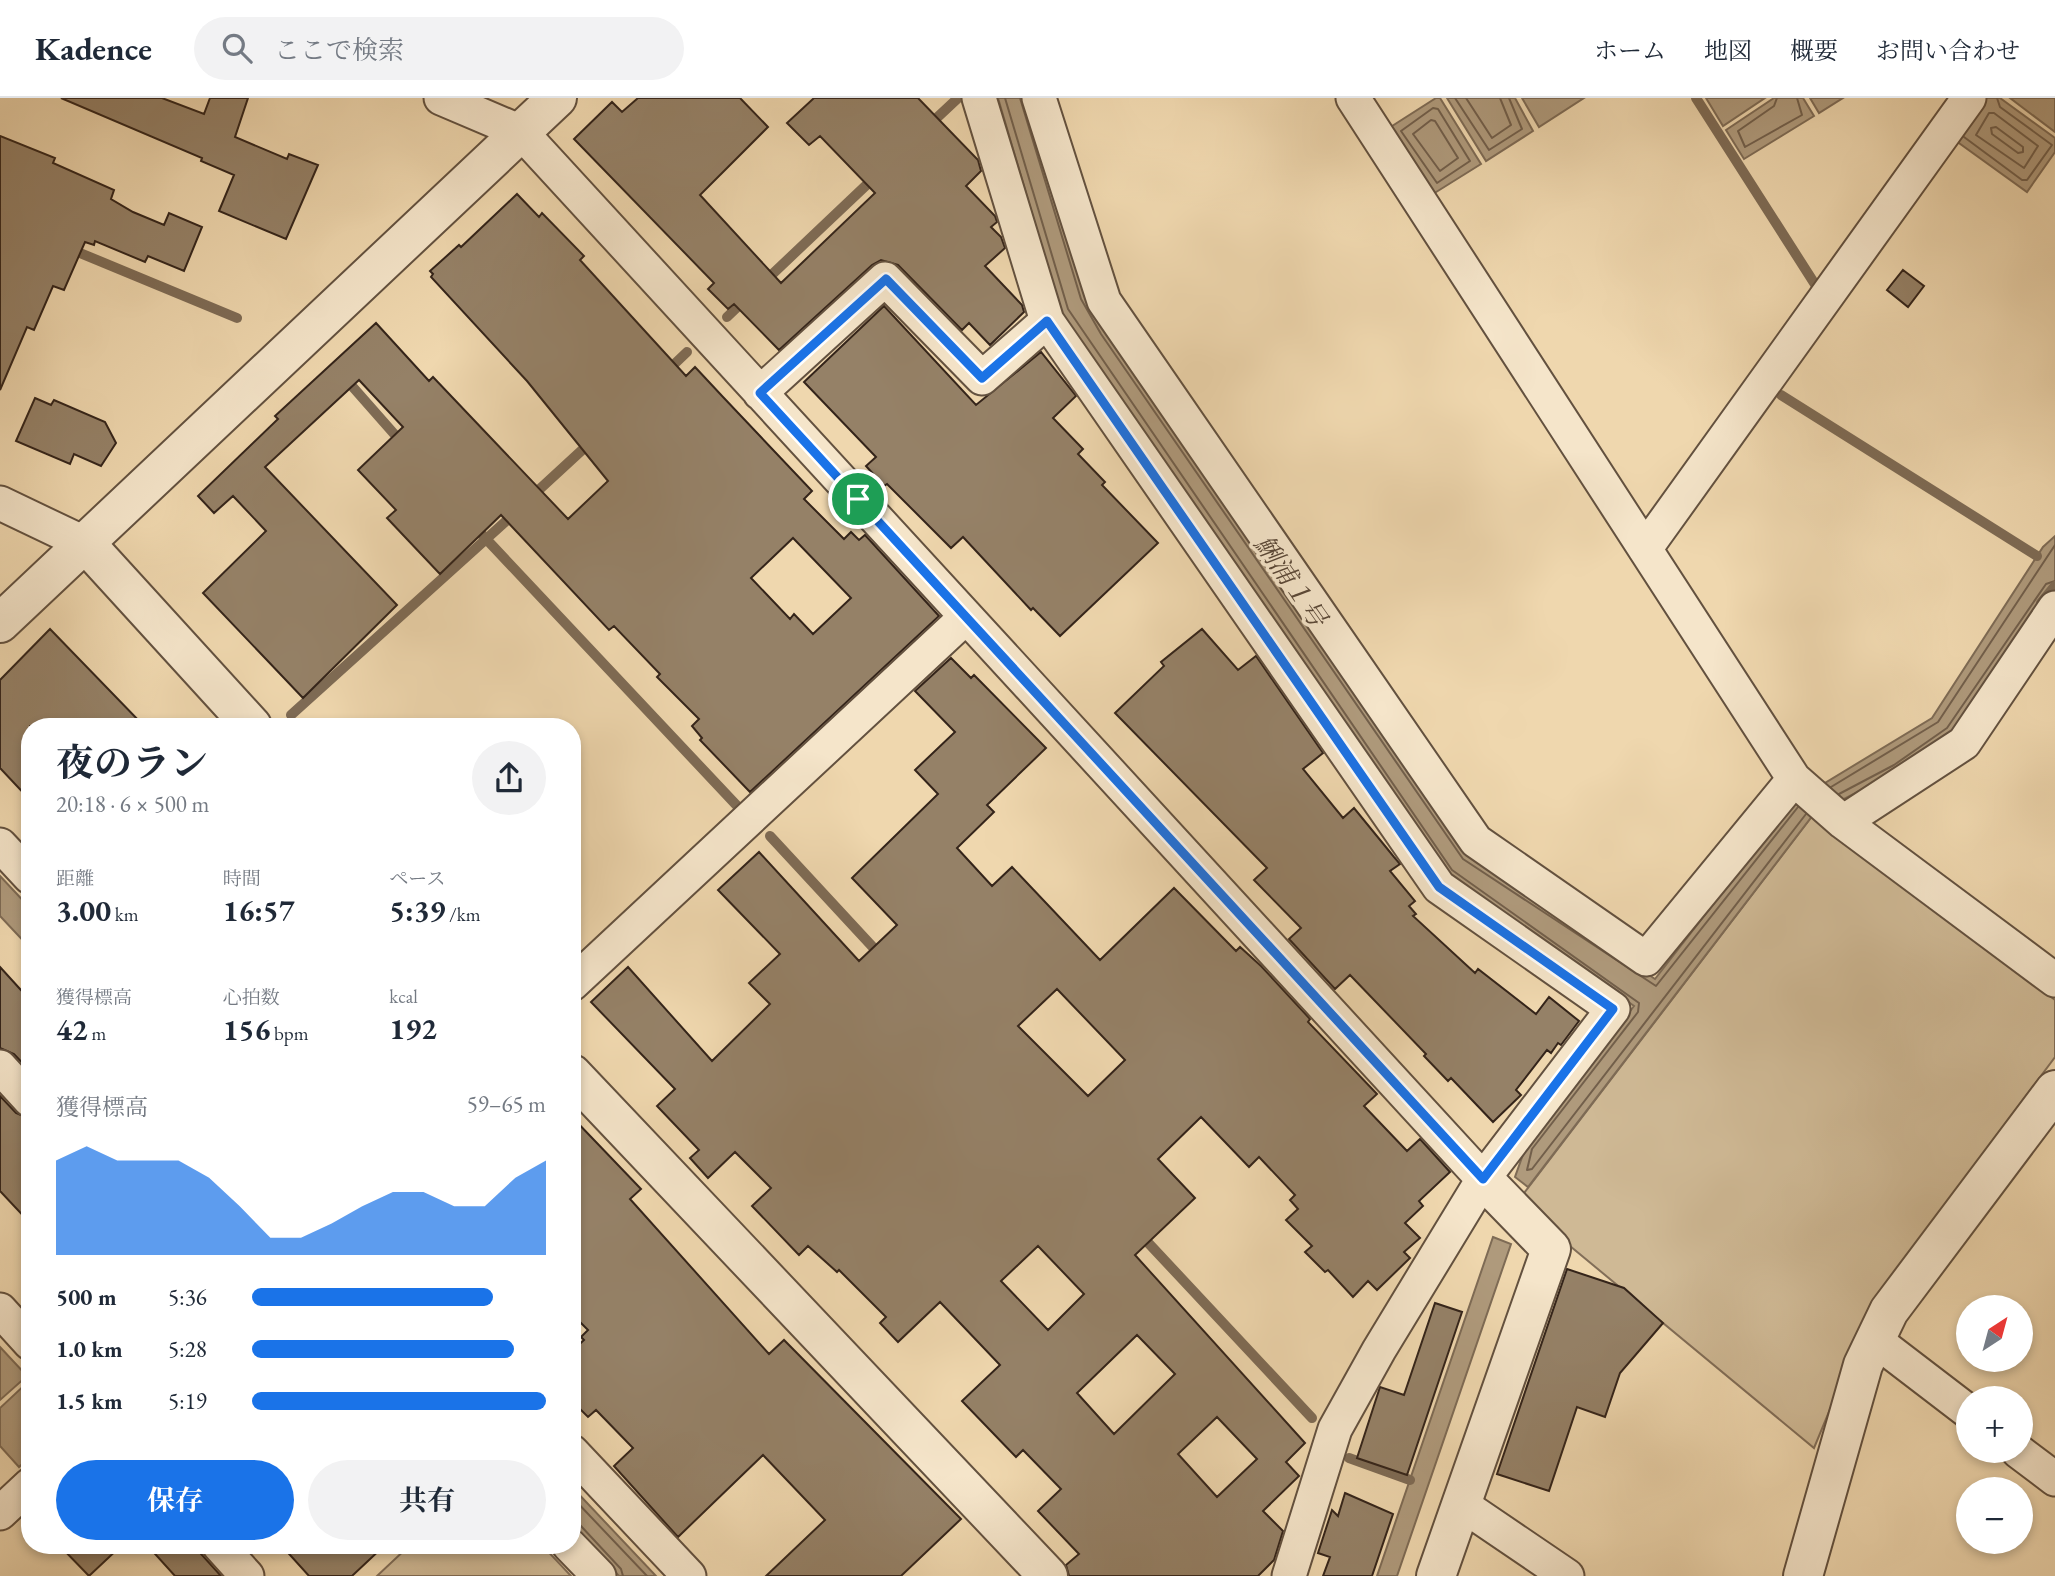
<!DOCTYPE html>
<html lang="ja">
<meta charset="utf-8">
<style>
:root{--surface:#fff;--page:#f2f2f3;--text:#1f2937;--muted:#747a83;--line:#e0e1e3;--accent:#1a73e8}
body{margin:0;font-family:"EB Garamond","Noto Serif JP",serif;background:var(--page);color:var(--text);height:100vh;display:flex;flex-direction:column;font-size:26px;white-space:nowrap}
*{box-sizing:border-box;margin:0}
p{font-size:23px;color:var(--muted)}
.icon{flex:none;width:38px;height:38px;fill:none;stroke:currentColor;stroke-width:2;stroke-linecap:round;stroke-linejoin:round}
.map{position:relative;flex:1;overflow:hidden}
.panel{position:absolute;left:21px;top:620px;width:560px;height:836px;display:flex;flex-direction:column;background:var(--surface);border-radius:28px;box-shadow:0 4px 10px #0003}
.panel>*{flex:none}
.needle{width:46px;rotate:36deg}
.controls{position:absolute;left:1956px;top:1197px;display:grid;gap:14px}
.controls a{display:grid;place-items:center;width:77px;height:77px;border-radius:50%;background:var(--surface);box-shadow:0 4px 10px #0003;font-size:35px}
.pin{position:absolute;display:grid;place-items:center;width:60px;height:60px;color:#fff;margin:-30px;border:4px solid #fff;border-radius:50%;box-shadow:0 2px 7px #0007}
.round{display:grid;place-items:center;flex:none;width:74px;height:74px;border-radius:37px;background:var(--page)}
.overview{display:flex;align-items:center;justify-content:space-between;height:119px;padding:0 35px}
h1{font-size:38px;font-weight:700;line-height:52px}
.metrics{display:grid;grid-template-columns:repeat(3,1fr);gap:10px;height:119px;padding:7px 35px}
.metrics div{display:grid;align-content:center}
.metrics b{font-size:30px;font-weight:700}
.metrics small{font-size:19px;font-weight:400}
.metrics p{font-size:19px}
.chart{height:196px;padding:14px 35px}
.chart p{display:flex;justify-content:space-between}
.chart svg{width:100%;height:126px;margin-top:7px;fill:var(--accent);opacity:.7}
.primary-button{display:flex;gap:14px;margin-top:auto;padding:14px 35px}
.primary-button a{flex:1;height:80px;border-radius:42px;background:var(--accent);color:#fff;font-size:28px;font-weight:700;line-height:80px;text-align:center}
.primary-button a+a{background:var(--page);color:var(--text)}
ul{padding:0 35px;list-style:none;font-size:23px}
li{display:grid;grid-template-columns:112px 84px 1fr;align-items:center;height:52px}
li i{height:18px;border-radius:9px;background:var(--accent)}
header{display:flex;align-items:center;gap:42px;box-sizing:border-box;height:98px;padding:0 35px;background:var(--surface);border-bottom:2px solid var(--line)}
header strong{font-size:33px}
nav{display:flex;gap:38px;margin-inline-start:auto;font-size:24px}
.search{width:490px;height:63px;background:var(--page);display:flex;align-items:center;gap:18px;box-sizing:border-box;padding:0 24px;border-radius:38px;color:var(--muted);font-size:26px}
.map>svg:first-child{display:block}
.green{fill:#cfb995;stroke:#826e58;stroke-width:2}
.water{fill:#af9a7c;stroke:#7e6b55;stroke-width:2}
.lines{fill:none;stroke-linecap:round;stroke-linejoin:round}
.shore{stroke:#725f4b;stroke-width:2}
.stream{stroke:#7e6b55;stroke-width:10}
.building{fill:#958167;stroke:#34241a;stroke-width:2;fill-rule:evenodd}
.minor-casing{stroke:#63513f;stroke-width:37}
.tertiary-casing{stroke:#63513f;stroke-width:42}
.minor{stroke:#f5e5ca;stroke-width:33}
.tertiary{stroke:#f5e5ca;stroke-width:38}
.route-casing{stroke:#fff;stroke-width:14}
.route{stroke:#1a73e8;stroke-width:9}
.labels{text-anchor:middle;stroke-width:7;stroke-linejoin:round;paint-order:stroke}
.water-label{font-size:26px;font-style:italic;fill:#594737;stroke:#f5e5ca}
</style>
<header>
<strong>Kadence</strong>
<div class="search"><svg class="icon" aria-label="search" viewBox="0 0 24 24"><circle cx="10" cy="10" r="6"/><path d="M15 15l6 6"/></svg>ここで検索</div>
<nav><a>ホーム</a><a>地図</a><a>概要</a><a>お問い合わせ</a></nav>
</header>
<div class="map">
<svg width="2055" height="1478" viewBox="0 0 2055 1478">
<rect width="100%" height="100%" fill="#efd7ae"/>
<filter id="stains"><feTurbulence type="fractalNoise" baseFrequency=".00286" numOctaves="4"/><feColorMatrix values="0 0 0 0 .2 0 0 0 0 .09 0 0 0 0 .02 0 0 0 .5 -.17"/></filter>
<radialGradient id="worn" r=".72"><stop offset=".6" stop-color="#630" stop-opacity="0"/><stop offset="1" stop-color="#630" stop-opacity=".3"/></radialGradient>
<path class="green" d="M 1813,717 L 2055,902 L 2055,959 L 1877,1198 L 1814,1350 L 1570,1148 L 1521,1099 Z
M 410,1447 L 542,1447 L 571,1478 L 377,1478 Z"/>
<path class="water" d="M 998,0 L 1026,0 L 1087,198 L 1468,756 L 1655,881 L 1792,705 L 1932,620 L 2043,449 L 2055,438 L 2055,486 L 1953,635 L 1898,673 L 1813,717 L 1528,1089 L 1515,1079 L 1526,1048 L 1634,908 L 1448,778 L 1061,214 Z
M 1436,0 L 1440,0 L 1481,66 L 1433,96 L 1389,30 Z
M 1447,0 L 1515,0 L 1533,33 L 1486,63 Z
M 1522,0 L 1584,0 L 1539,29 Z
M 1706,0 L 1765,0 L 1723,28 Z
M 1774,0 L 1803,0 L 1814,18 L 1744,61 L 1726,32 Z
M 1810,0 L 1843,0 L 1819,15 Z
M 1981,0 L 2000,0 L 2055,40 L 2055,54 L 2027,94 L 1952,40 Z
M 2010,0 L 2055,0 L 2055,34 Z
M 0,778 L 30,810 L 30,850 L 0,818 Z
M 1493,1139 L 1511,1146 L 1397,1478 L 1377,1478 Z
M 0,1249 L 27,1278 L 0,1302 Z
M 30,1282 L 30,1359 L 19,1369 L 0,1348 L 0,1310 Z
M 572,1389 L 656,1478 L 619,1478 L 572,1428 Z"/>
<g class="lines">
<path class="shore" d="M 1005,0 L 1068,211 L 1452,772 L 1639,905 L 1638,914 L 1532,1051 L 1527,1072 L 1532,1071 L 1806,716
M 1020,0 L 1081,201 L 1101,236 L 1463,761 L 1656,888 L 1798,709
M 1455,0 L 1489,52 L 1522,31 L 1509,0
M 1466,0 L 1492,40 L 1511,27 L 1500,0
M 1777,0 L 1774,8 L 1738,33 L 1745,49 L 1802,17 L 1797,0
M 1433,10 L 1438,11 L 1470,63 L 1437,85 L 1401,33 Z
M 1989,15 L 1994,15 L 2038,48 L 2024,70 L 1976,37 Z
M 1431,22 L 1435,23 L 1458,60 L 1440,73 L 1413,36 Z
M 1991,30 L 1996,29 L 2023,49 L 2023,54 L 2018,55 L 1992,36 Z
M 1964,39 L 2022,82 L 2027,82 L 2052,47 L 2000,9 L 1997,0
M 1831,689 L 1938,624 L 2055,447
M 1839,696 L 1894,667 L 1947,630 L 2046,486 L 2055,483
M 572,1399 L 647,1478
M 572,1424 L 580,1427 L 621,1471 L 623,1478"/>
<path class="stream" d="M 1696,0 L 1818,191
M 927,29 L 958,0
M 68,150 L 237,220
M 764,184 L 877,77
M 727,219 L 748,199
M 666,274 L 687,254
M 344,279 L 403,346
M 1781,297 L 2037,458
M 530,400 L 593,342
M 473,427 L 741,712
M 2041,505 L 2055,488
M 291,617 L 516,414
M 770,738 L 882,859
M 1139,1135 L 1312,1320
M 1349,1360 L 1410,1382"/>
</g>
<path class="building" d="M 61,0 L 162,0 L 204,16 L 210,0 L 248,0 L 235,39 L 287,61 L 289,56 L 318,67 L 286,141 L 219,113 L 234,77 L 201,63 L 202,60 Z
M 638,0 L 740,0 L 768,29 L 700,97 L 781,185 L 875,95 L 820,38 L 809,47 L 787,25 L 814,0 L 918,0 L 978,62 L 981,73 L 966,88 L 995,118 L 997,124 L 991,129 L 1001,139 L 1005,150 L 985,168 L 1022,207 L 1024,214 L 990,247 L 969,225 L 962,232 L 898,167 L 881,162 L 872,167 L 779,252 L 734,206 L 728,211 L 708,191 L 714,185 L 574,41 L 612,4 L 622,14 Z
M 0,38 L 55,60 L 53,65 L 114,92 L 111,101 L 133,114 L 164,127 L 169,115 L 202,129 L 184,173 L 148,158 L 145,164 L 95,143 L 94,147 L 85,144 L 64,192 L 53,188 L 34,232 L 27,229 L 0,292 Z
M 517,96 L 539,119 L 542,115 L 584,158 L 580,162 L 686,278 L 695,269 L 723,299 L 812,393 L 804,401 L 844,441 L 851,434 L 859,442 L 865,437 L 939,518 L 750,694 L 700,642 L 702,640 L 692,628 L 699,621 L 657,579 L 660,576 L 614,528 L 609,532 L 501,417 L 440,476 L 387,420 L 396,412 L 358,372 L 403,329 L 359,282 L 265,369 L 397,507 L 303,600 L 203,495 L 266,433 L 233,398 L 214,415 L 198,398 L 278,321 L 275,318 L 376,225 L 429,283 L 433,279 L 568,421 L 608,383 L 527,283 L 431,179 L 433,176 L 430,173 L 459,147 L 461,149 ZM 793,440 L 851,500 L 813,536 L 794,516 L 790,521 L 751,480 Z
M 1903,172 L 1924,188 L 1908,209 L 1887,192 Z
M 884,208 L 976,307 L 1041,254 L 1076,298 L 1053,320 L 1083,351 L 1078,356 L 1105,384 L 1102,387 L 1158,445 L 1060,538 L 1033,510 L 1031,512 L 963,439 L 951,450 L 887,386 L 884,388 L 866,368 L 876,359 L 804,284 Z
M 35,300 L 51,307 L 54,302 L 105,324 L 116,345 L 101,368 L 74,356 L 70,366 L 16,343 Z
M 50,531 L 144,628 L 30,628 L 30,702 L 0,670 L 0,582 Z
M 1202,531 L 1238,572 L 1256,558 L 1323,655 L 1303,671 L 1343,720 L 1354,710 L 1394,759 L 1400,766 L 1390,773 L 1415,803 L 1409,808 L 1416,816 L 1413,818 L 1475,875 L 1478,871 L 1536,916 L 1549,899 L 1579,923 L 1561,947 L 1558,945 L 1551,955 L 1547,952 L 1516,992 L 1521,997 L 1493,1024 L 1451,980 L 1448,983 L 1424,958 L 1426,956 L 1350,877 L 1335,891 L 1289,841 L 1301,830 L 1254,782 L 1267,770 L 1115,615 L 1164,568 L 1161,564 Z
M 951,560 L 971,580 L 974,577 L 1046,650 L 987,707 L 994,714 L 957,750 L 992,788 L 1012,769 L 1100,862 L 1174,790 L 1236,853 L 1240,849 L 1261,868 L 1310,921 L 1308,924 L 1377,996 L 1364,1008 L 1407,1053 L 1420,1041 L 1450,1074 L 1419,1103 L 1423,1108 L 1405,1125 L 1420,1140 L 1404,1154 L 1410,1160 L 1377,1192 L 1368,1183 L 1353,1199 L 1328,1172 L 1325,1174 L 1305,1154 L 1312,1148 L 1286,1122 L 1298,1111 L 1290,1102 L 1295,1097 L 1259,1059 L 1249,1069 L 1201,1019 L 1158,1061 L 1195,1100 L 1135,1157 L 1305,1345 L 1286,1364 L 1299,1378 L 1263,1413 L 1283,1433 L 1274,1462 L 1258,1478 L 1069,1478 L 1066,1467 L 1079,1456 L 1038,1413 L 1061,1391 L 1023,1352 L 1016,1359 L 962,1303 L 1000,1267 L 940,1204 L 898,1244 L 880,1225 L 886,1219 L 839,1172 L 837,1174 L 808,1148 L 799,1157 L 752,1108 L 771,1090 L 735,1054 L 708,1080 L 690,1060 L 699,1052 L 657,1008 L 675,991 L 591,904 L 628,869 L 712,963 L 770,906 L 749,885 L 780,856 L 718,792 L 759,754 L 859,863 L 897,827 L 852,780 L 938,696 L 915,672 L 955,634 L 915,593 ZM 1057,891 L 1125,962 L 1088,998 L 1018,928 ZM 1038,1148 L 1084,1196 L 1048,1232 L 1001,1183 ZM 1137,1237 L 1175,1276 L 1114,1336 L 1077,1295 ZM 1217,1319 L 1257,1361 L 1217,1399 L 1178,1356 Z
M 0,869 L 30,902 L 30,973 L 14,956 L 0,950 Z
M 0,998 L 16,1015 L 30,1021 L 30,1125 L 0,1093 Z
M 572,1019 L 641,1091 L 630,1101 L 769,1256 L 784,1242 L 961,1421 L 901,1478 L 766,1478 L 825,1422 L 763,1357 L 678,1439 L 614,1368 L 633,1350 L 596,1312 L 588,1319 L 572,1303 L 572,1253 L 584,1242 L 581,1239 L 588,1232 L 572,1216 Z
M 1567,1171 L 1624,1190 L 1663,1225 L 1620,1275 L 1605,1319 L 1577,1309 L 1549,1393 L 1497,1376 Z
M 1435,1205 L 1462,1214 L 1407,1377 L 1357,1360 L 1380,1289 L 1404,1297 Z
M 1345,1395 L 1393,1416 L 1372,1478 L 1323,1478 L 1330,1459 L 1318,1455 L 1332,1412 L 1338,1418 Z
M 59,1447 L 122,1447 L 89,1478 Z
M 147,1447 L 193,1447 L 221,1478 L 175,1478 Z
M 281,1447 L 385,1447 L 352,1478 L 309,1478 Z"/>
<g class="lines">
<g class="minor-casing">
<path id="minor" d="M 441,0 L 521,34 L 1483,1081
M 979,0 L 1047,223 L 1439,789 L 1613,911 L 1483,1081 L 1379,1252 L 1335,1331 L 1289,1478
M 1039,0 L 1104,203 L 1476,743 L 1646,861 L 1794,681
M 1353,0 L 1794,681 L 1843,724 L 2055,882
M 760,295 L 885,181 L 982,280 L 1047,223
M 0,405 L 86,446
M 1645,451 L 1969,0
M 1843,724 L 1964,645 L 2055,510
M 0,747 L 30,779
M 572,886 L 966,519
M 0,969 L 30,1002
M 0,1212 L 30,1245
M 1875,1242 L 1969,1314
M 2018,1353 L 2055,1381
M 572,1354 L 689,1478
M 1461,1406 L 1567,1478
M 0,1415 L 30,1387
M 219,1447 L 247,1478
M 569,1447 L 599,1478"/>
</g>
<g class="tertiary-casing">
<path id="tertiary" d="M 86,446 L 252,628
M 0,525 L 557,0
M 572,976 L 1048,1478
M 1436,1478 L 1551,1151 L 1483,1081
M 1803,1478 L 1863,1267 L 1889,1213 L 2055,992"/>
</g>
<use href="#minor" class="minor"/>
<use href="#tertiary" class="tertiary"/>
</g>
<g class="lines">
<g class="route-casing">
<path id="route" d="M 886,181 L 982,280 L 1047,223 L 1439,789 L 1613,911 L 1483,1081 L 760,295 Z"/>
</g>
<use href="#route" class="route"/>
</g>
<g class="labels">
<g class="water-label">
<text transform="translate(1291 483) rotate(55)" y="9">鯏浦１号</text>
</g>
</g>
<rect width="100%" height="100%" filter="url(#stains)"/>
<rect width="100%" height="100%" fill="url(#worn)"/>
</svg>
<div class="controls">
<a><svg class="needle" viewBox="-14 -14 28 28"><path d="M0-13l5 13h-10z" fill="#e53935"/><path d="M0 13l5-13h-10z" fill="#747a83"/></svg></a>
<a>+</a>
<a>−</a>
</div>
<div class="pin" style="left:858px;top:401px;background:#1e9e55"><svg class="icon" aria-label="arrive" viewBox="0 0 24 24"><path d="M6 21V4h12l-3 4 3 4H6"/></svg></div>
<section class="panel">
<div class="overview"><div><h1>夜のラン</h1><p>20:18 · 6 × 500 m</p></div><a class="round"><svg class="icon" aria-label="share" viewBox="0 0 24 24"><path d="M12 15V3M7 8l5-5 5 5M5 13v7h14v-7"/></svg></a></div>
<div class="metrics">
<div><p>距離</p><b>3.00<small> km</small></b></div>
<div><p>時間</p><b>16:57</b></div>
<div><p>ペース</p><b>5:39<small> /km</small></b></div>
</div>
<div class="metrics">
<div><p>獲得標高</p><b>42<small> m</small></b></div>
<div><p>心拍数</p><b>156<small> bpm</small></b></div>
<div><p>kcal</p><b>192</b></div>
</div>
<div class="chart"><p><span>獲得標高</span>59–65 m</p>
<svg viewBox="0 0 160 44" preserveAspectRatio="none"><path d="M0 44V11L10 6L20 11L30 11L40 11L50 17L60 27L70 38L80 38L90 33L100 27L110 22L120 22L130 27L140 27L150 17L160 11V44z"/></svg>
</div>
<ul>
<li><b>500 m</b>5:36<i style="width:82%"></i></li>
<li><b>1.0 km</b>5:28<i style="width:89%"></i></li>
<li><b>1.5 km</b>5:19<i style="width:100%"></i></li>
</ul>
<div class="primary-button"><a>保存</a><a>共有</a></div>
</section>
</div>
